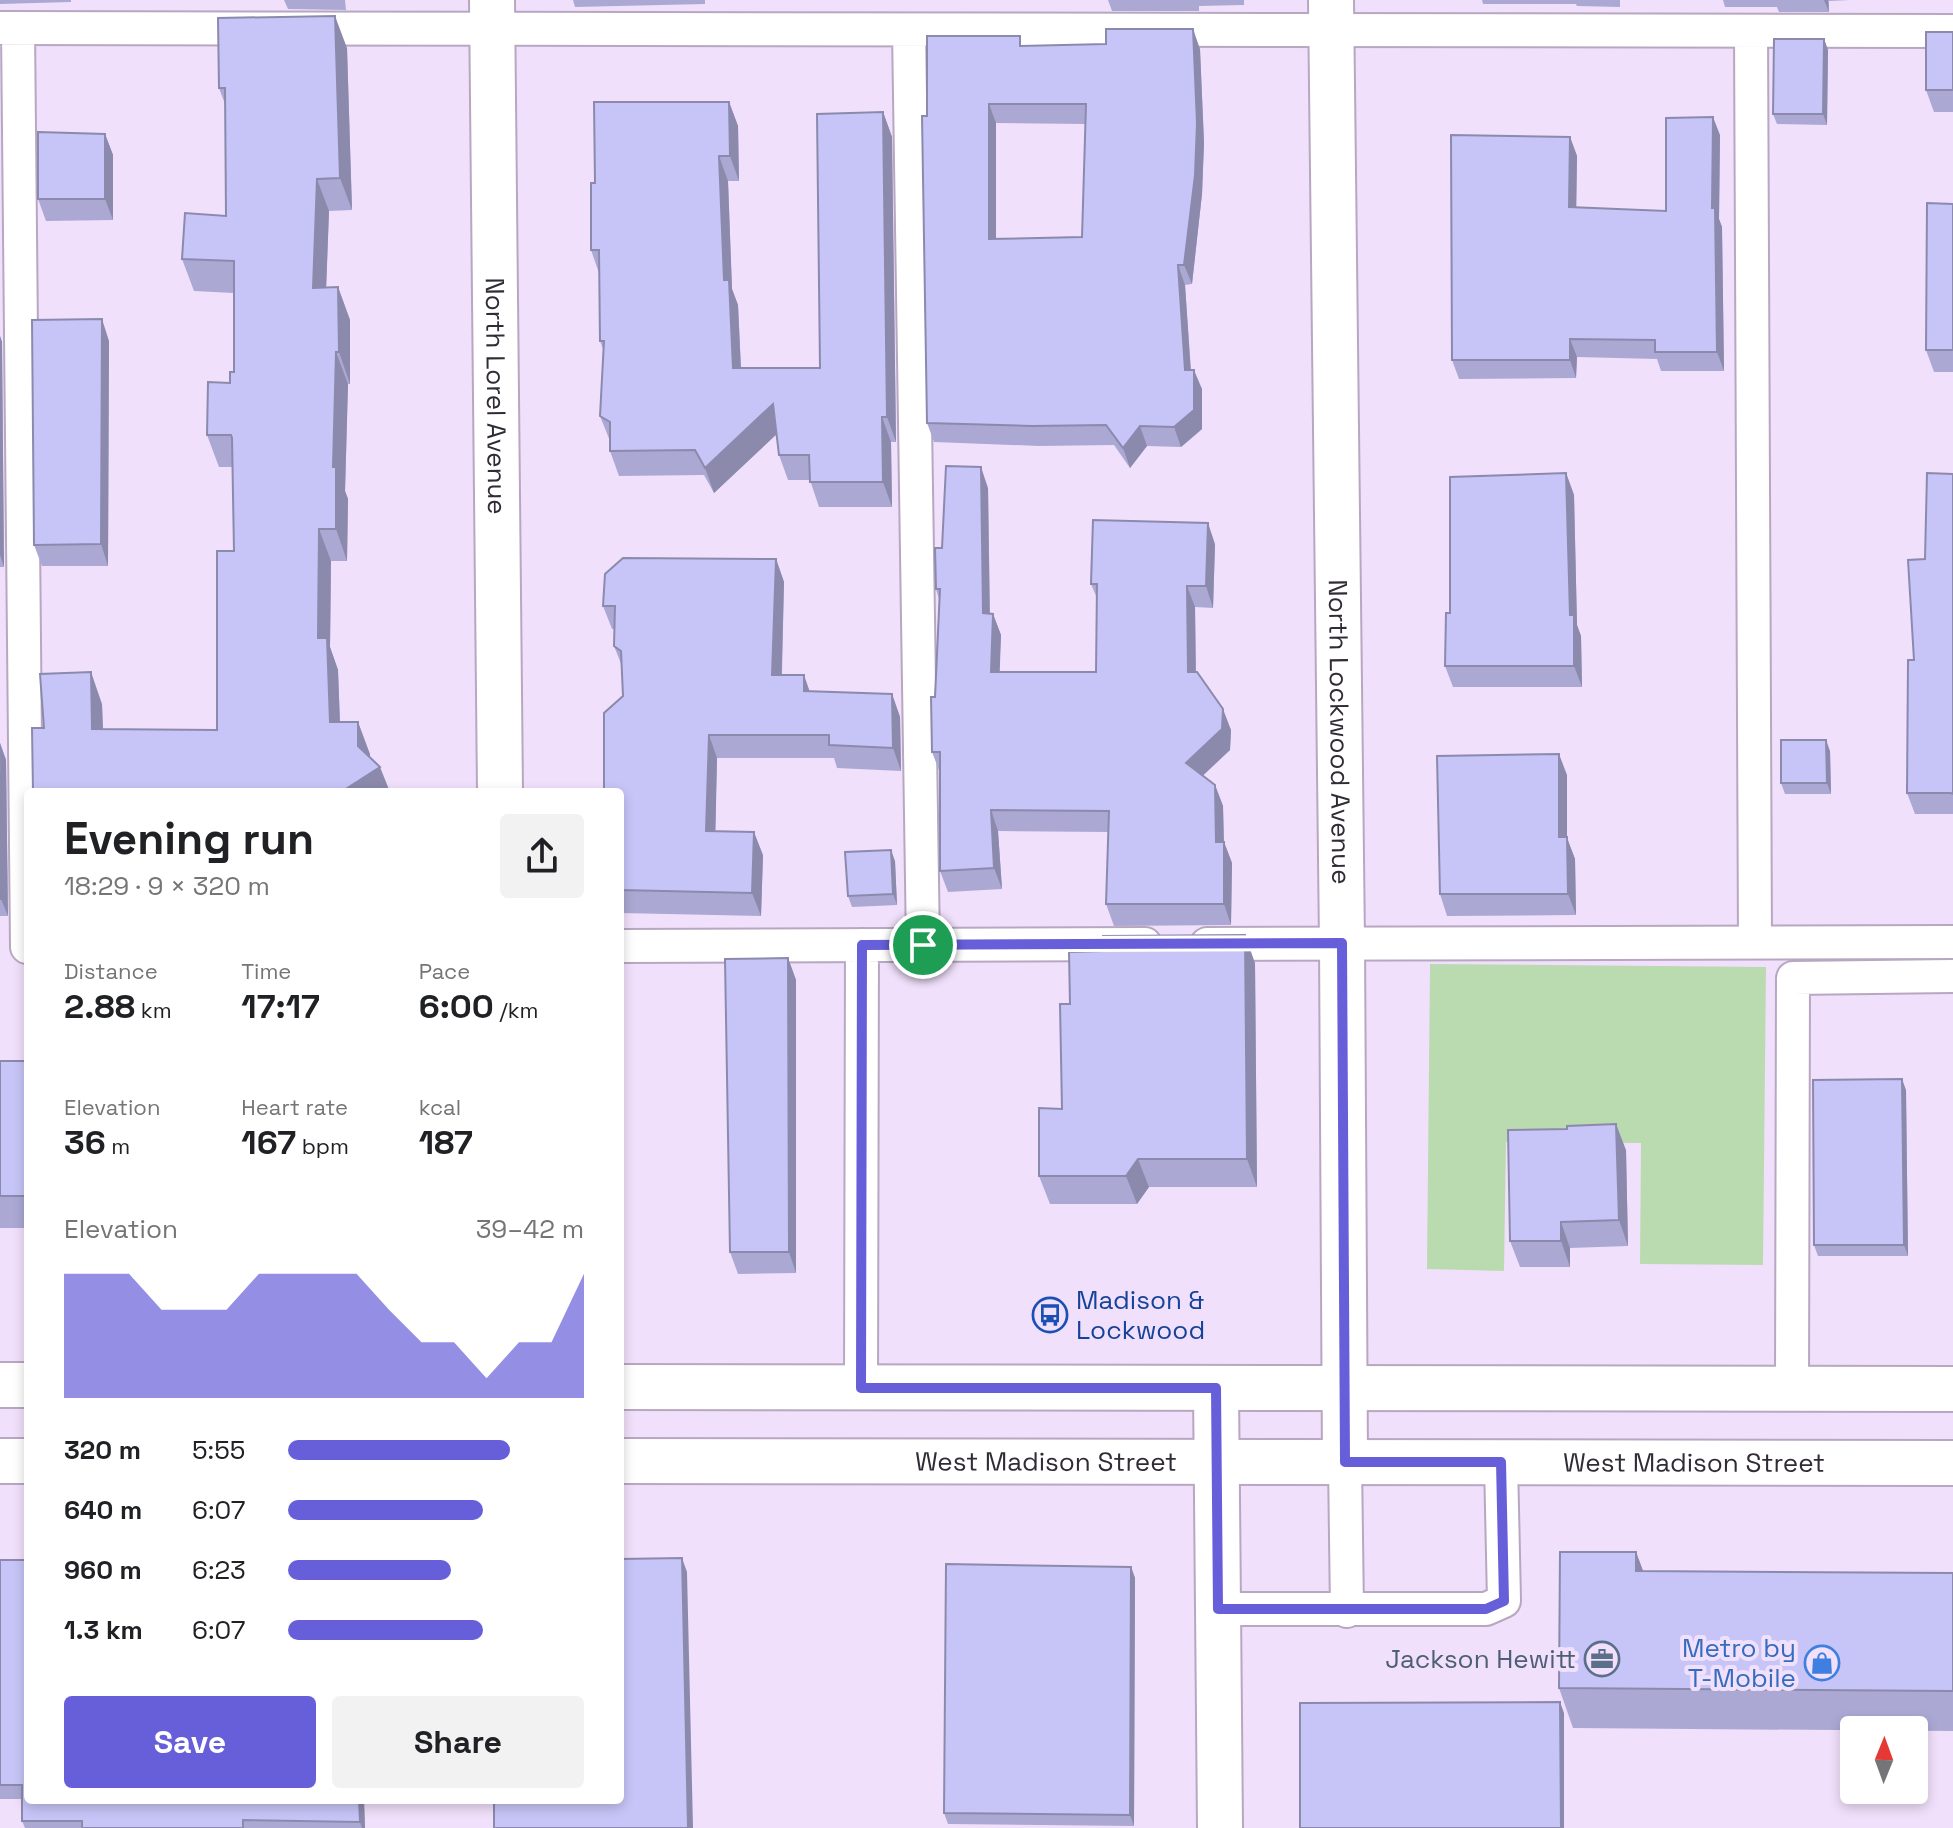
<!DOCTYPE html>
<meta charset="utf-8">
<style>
:root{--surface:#fff;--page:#f2f2f2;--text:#202124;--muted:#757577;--accent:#675fd9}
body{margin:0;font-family:"Space Grotesk",sans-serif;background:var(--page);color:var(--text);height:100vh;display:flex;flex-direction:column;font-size:30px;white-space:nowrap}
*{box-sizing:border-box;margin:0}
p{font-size:26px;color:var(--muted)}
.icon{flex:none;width:44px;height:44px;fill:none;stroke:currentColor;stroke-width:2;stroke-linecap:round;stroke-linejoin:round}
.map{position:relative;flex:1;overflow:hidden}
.panel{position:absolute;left:24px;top:788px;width:600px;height:1016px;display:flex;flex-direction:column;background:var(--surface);border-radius:8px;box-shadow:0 4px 12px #0003}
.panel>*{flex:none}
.needle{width:52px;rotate:1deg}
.fabs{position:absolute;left:1840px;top:1716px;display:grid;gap:16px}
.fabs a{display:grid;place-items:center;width:88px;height:88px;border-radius:8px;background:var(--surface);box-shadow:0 4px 12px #0003;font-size:40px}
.pin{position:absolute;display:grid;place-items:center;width:68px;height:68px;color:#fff;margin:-34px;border:4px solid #fff;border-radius:50%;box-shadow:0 2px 8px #0007}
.round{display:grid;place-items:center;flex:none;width:84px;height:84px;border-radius:8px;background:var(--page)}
.head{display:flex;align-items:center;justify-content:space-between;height:136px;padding:0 40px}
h1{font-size:44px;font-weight:600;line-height:60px}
.figures{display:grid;grid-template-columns:repeat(3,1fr);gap:12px;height:136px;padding:8px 40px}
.figures div{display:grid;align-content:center}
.figures b{font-size:34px;font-weight:600}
.figures small{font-size:22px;font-weight:400}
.figures p{font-size:22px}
.chart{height:224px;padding:16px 40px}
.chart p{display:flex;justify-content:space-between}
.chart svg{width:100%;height:144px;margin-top:8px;fill:var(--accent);opacity:.7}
.cta{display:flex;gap:16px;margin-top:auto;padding:16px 40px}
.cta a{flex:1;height:92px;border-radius:8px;background:var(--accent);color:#fff;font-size:32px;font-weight:600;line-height:92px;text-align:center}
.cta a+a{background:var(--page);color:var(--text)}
ul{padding:0 40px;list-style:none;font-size:26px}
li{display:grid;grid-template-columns:128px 96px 1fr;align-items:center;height:60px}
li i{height:20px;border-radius:10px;background:var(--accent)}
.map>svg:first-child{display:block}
.green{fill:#badbb0}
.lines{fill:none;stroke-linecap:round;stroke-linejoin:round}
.lane-casing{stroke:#b8a7c1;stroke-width:36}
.street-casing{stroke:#b8a7c1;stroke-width:48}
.secondary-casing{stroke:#b8a7c1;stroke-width:48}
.lane{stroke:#fff;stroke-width:32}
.street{stroke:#fff;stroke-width:44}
.secondary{stroke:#fff;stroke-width:44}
.wall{fill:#aba9d4;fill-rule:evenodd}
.shaded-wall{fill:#8b8aad}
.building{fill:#c7c5f7;stroke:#8b8aad;stroke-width:2;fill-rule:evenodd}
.route-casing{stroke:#fff;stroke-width:16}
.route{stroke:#675fd9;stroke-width:10}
.labels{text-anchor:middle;stroke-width:8;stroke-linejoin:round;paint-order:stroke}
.street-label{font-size:26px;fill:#312b35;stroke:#f1e0fb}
.transit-label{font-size:26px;fill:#164399;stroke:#f1e0fb;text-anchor:start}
.shop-label{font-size:26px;fill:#366cbe;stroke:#f1e0fb;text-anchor:end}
.service-label{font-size:26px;fill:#4e5e75;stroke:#f1e0fb;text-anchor:end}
</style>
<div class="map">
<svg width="1953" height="1828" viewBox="0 0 1953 1828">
<rect width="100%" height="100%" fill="#f1e0fb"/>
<path class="green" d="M 1430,964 L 1766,967 L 1763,1265 L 1640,1264 L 1641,1143 L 1506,1142 L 1504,1271 L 1427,1269 Z"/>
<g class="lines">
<g class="lane-casing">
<path id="lane" d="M 0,28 L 1953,31
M 18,28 L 27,947
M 909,30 L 923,945
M 1751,31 L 1755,942
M 1207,944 L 1953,942
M 620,946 L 1145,944
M 861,1388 L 862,945
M 1792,1389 L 1793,978 L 1953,976
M 1345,1462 L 1347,1611
M 1218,1609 L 1486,1609 L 1504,1601 L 1501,1462"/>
</g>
<g class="street-casing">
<g id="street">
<path id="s1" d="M 492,0 L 500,792"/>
<path id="s2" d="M 1331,0 L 1342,943 L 1345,1462"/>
<path d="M 1216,1388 L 1220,1828"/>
</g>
</g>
<g class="secondary-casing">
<g id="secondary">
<path d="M 0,1385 L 28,1385"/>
<path d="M 620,1387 L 1953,1389"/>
<path d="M 0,1461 L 28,1461"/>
<path id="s3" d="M 620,1461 L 1953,1463"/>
</g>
</g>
<use href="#lane" class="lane"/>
<use href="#street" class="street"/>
<use href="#secondary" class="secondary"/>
</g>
<path class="wall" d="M 0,0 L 71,0 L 71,2 L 0,4 Z
M 284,0 L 345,0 L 346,10 L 288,9 Z
M 573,0 L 705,0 L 705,4 L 575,7 Z
M 1108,0 L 1244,0 L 1244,5 L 1199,6 L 1199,11 L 1112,11 Z
M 1482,0 L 1623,0 L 1620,0 L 1620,7 L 1577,6 L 1576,4 L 1483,4 Z
M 1723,0 L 1850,0 L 1829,1 L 1829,12 L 1779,12 L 1777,7 L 1725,7 Z
M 1953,32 L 1953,112 L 1934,112 L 1926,90 Z
M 1824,39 L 1828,50 L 1827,125 L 1777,124 L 1773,114 Z
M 1024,46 L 1200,49 L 1204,143 L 1202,194 L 1192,284 L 1185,285 L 1191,370 L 1202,389 L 1202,429 L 1181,447 L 1147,446 L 1130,468 L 1114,445 L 1039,446 L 934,442 L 927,423 L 927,116 ZM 996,123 L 1086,124 L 1082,237 L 996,239 Z
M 347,48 L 352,210 L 329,211 L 326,287 L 338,287 L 350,320 L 350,384 L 348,384 L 345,491 L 348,499 L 347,561 L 331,561 L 330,647 L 338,670 L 340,722 L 358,722 L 370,757 L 44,728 L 102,704 L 103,729 L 217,730 L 234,551 L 232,467 L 219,467 L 207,435 L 234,372 L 234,293 L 194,291 L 182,259 L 226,216 L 225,104 L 219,88 Z
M 729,102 L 738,126 L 739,181 L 728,181 L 732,289 L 738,305 L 741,368 L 820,368 L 883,112 L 892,137 L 896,442 L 891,442 L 892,507 L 819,507 L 810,480 L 788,480 L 779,455 L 777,434 L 714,493 L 704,475 L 619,476 L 610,451 L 610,441 L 600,416 L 603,349 L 600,341 L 599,273 L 591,250 L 595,183 Z
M 105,134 L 113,155 L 113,220 L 46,221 L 38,199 Z
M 1720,135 L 1719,219 L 1722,227 L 1724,371 L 1661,371 L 1657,359 L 1577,357 L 1576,378 L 1459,379 L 1452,360 L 1570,137 L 1577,156 L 1576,208 L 1666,211 Z
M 1953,204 L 1953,372 L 1934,372 L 1926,350 Z
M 0,336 L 2,342 L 4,567 L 0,567 Z
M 109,341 L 108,566 L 42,566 L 34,545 Z
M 1566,473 L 1574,495 L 1577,625 L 1581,636 L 1582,687 L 1453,687 L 1445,666 L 1450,613 Z
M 1953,474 L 1953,814 L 1915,814 L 1907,793 L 1914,660 L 1925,559 Z
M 988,488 L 990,614 L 993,614 L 1001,635 L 999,672 L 1096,672 L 1097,598 L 1091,584 L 1215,544 L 1213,608 L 1195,607 L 1196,672 L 1231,730 L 1230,750 L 1203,775 L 1215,785 L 1223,806 L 1224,842 L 1232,863 L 1231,925 L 1114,926 L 1106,904 L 1108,832 L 998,831 L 1002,889 L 948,892 L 940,871 L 940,773 L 932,752 L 939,599 L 936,589 L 942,548 Z
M 776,559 L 784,582 L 782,675 L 809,691 L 892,694 L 900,717 L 901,771 L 837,768 L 834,758 L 717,758 L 715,831 L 763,855 L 761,916 L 620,913 L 620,792 L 623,696 L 622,666 L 614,646 L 615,629 L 612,629 L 603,606 Z
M 0,743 L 6,760 L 8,916 L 0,916 Z
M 1830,751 L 1831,794 L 1785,794 L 1781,783 Z
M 1567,775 L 1567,838 L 1575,859 L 1576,915 L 1447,916 L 1440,894 Z
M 895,861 L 897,905 L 852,907 L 848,896 Z
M 788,958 L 796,980 L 796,1273 L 738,1274 L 730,1252 Z
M 1255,963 L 1257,1187 L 1149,1187 L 1137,1204 L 1050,1204 L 1039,1176 L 1062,1109 L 1070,1004 Z
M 0,1061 L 28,1061 L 28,1228 L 0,1228 Z
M 1906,1090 L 1908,1256 L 1818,1256 L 1814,1245 Z
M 1626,1150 L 1628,1246 L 1570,1248 L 1570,1267 L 1520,1267 L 1510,1241 Z
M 1636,1552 L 1643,1571 L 1953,1573 L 1953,1731 L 1573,1728 L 1559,1688 Z
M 0,1560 L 364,1800 L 365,1828 L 25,1828 L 22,1821 L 22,1799 L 0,1799 Z
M 1131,1567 L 1135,1578 L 1134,1826 L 948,1824 L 944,1813 Z"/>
<path class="shaded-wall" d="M 1824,0 L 1828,0 L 1829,12 Z
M 335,16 L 347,48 L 352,210 L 340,178 Z
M 1193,29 L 1200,49 L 1204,143 L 1202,194 L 1192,284 L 1184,265 Z
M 1824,39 L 1828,50 L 1827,125 L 1823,114 Z
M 729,102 L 738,126 L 739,181 L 730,156 Z
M 989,104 L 996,123 L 996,259 L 989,239 Z
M 883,112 L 892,137 L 896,442 L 887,417 Z
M 1713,117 L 1720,135 L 1719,219 L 1722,227 L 1724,371 L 1717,352 L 1712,208 Z
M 105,134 L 113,155 L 113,220 L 105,199 Z
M 1570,137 L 1577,156 L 1576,226 L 1569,207 Z
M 719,156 L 728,181 L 732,289 L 738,305 L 742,393 L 733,368 L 724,280 Z
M 317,179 L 329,211 L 325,320 L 313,288 Z
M 1178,265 L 1185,285 L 1192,390 L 1185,370 Z
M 338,287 L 350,320 L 350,384 L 339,352 Z
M 102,319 L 109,341 L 108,566 L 101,544 Z
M 0,336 L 2,342 L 4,567 L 0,555 Z
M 1570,339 L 1577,357 L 1576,378 L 1570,360 Z
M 336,352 L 348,384 L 345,491 L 348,499 L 347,561 L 336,529 L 333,467 Z
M 1194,370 L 1202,389 L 1202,429 L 1181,447 L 1174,427 Z
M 773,404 L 782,429 L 714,493 L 705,468 Z
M 882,417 L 891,442 L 892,507 L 883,482 Z
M 1140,426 L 1147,446 L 1130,468 L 1123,448 Z
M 981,467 L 988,488 L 990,635 L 983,613 Z
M 1566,473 L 1574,495 L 1577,625 L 1581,636 L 1582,687 L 1574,666 L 1570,615 Z
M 1208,523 L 1215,544 L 1213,608 L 1206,586 Z
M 319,529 L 331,561 L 330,647 L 338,670 L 341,754 L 330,722 L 318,638 Z
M 776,559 L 784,582 L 781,698 L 772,675 Z
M 1187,586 L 1195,607 L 1196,693 L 1188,672 Z
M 993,614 L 1001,635 L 999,693 L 991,672 Z
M 91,672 L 102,704 L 104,761 L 92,729 Z
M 804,675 L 812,698 L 804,691 Z
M 892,694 L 900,717 L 901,771 L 893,748 Z
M 1223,709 L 1231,730 L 1230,750 L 1194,784 L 1186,763 Z
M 358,722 L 370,754 L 370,774 L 380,767 L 390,792 L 341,792 L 358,746 Z
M 709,735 L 717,758 L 715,854 L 706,831 Z
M 1826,740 L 1830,751 L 1831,794 L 1827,783 Z
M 0,743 L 6,760 L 8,916 L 1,899 Z
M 1559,754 L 1567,775 L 1567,838 L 1575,859 L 1576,915 L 1568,894 L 1559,837 Z
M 1215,785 L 1223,806 L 1224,849 L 1224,842 L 1232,863 L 1231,925 L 1224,904 L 1216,842 Z
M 991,810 L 998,831 L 1002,889 L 994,868 Z
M 754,832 L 763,855 L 761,916 L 752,893 Z
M 891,850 L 895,861 L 897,905 L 893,894 Z
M 1245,935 L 1255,963 L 1257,1187 L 1247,1159 Z
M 788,958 L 796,980 L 796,1273 L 789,1252 Z
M 1902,1079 L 1906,1090 L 1908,1256 L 1904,1245 Z
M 1616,1124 L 1626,1150 L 1628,1246 L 1619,1220 Z
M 1138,1159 L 1149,1187 L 1137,1204 L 1126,1176 Z
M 1561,1222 L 1570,1248 L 1570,1267 L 1561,1241 Z
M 1636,1552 L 1651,1592 L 1636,1571 Z
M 682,1558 L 687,1572 L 693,1828 L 688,1828 Z
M 1131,1567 L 1135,1578 L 1134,1826 L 1130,1815 Z
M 1560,1702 L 1564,1713 L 1564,1828 L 1561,1828 Z
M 359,1800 L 364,1800 L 365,1828 L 362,1828 L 360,1822 Z"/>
<path class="building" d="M 335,16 L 340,178 L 317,179 L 313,288 L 338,287 L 339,352 L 336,352 L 333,467 L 336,467 L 336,529 L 319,529 L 318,638 L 327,638 L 330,722 L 358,722 L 358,746 L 380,767 L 341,792 L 33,792 L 32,728 L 44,728 L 40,674 L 91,672 L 92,729 L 217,730 L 217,551 L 234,551 L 232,438 L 231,435 L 207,435 L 208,382 L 230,383 L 230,372 L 234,372 L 234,261 L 182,259 L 185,213 L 226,216 L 225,88 L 219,88 L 218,18 Z
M 1106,29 L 1193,29 L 1197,123 L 1195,175 L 1184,265 L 1178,265 L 1185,370 L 1194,370 L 1194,410 L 1174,427 L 1140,426 L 1123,448 L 1106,425 L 1032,426 L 927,423 L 922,116 L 927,116 L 927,36 L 1020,36 L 1020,46 L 1106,44 ZM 989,104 L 1086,104 L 1082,237 L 989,239 Z
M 1926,32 L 1953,32 L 1953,90 L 1926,90 Z
M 1774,39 L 1824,39 L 1823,114 L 1773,114 Z
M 594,102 L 729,102 L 730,156 L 719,156 L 724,280 L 729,280 L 733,368 L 820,368 L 817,114 L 883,112 L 887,417 L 882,417 L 883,482 L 810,482 L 809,455 L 779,455 L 773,404 L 705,468 L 695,450 L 610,451 L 610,422 L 600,416 L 604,341 L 600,341 L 599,250 L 591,250 L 591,183 L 595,183 Z
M 1713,117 L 1712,208 L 1715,208 L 1717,352 L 1655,352 L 1655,340 L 1570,339 L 1570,360 L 1452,360 L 1451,135 L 1570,137 L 1569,207 L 1666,211 L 1666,118 Z
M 38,132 L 105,134 L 105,199 L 38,199 Z
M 1927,203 L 1953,204 L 1953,350 L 1926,350 Z
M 102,319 L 101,544 L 34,545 L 32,320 Z
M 946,466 L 981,467 L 983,613 L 993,614 L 991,672 L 1096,672 L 1097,584 L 1091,584 L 1093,520 L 1208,523 L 1206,586 L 1187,586 L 1188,672 L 1197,672 L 1223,709 L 1222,729 L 1186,763 L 1215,785 L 1216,842 L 1224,842 L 1224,904 L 1106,904 L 1109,811 L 991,810 L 994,868 L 940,871 L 940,752 L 932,752 L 931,697 L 935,697 L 940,589 L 936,589 L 935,548 L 942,548 Z
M 1566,473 L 1570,615 L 1574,615 L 1574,666 L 1445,666 L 1446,613 L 1450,613 L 1450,477 Z
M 1927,473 L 1953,474 L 1953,794 L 1951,793 L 1907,793 L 1908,660 L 1914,660 L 1908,560 L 1925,559 Z
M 623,558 L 776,559 L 772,675 L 804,675 L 804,691 L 892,694 L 893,748 L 829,745 L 829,735 L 709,735 L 706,831 L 754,832 L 752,893 L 620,890 L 620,792 L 604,792 L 604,713 L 623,696 L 621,651 L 614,646 L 615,606 L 603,606 L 605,574 Z
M 1781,740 L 1826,740 L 1827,783 L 1781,783 Z
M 1559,754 L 1559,837 L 1567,837 L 1568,894 L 1440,894 L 1437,756 Z
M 0,774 L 1,899 L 0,899 Z
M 891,850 L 893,894 L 848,896 L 845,852 Z
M 1245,935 L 1247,1159 L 1138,1159 L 1126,1176 L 1039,1176 L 1039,1108 L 1062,1109 L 1060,1004 L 1070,1004 L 1069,952 L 1102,951 L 1103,936 Z
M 788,958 L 789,1252 L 730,1252 L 725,959 Z
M 0,1061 L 28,1061 L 28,1196 L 0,1196 Z
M 1902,1079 L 1904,1245 L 1814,1245 L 1813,1080 Z
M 1616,1124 L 1619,1220 L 1561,1222 L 1561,1241 L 1510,1241 L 1508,1130 L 1567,1129 L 1567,1126 Z
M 1560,1552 L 1636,1552 L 1636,1571 L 1953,1573 L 1953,1691 L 1559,1688 Z
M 682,1558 L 688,1828 L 494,1828 L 494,1800 L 620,1800 L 620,1559 Z
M 0,1560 L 28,1560 L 28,1800 L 359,1800 L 360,1822 L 243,1820 L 243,1828 L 82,1828 L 82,1821 L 22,1821 L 22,1785 L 0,1785 Z
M 946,1564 L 1131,1567 L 1130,1815 L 944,1813 Z
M 1560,1702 L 1561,1828 L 1300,1828 L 1300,1703 Z"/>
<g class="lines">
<g class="route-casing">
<path id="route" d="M 1342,943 L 1345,1462 L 1501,1462 L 1504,1601 L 1486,1609 L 1218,1609 L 1216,1388 L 861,1388 L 862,945 Z"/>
</g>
<use href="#route" class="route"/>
</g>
<defs>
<g id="bus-ring" transform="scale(1.8)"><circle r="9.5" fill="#f1e0fb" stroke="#1a4fb4" stroke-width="1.5"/><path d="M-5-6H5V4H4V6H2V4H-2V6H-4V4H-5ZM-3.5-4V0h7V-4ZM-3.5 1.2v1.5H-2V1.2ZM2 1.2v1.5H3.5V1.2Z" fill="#1a4fb4"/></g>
<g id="office-ring" transform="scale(1.8)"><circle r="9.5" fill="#f1e0fb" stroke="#5c6f8a" stroke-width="1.5"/><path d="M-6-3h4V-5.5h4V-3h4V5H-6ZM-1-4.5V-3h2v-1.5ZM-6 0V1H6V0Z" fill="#5c6f8a"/></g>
<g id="shop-ring" transform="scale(1.8)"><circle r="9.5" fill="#f1e0fb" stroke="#3f7fe0" stroke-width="1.5"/><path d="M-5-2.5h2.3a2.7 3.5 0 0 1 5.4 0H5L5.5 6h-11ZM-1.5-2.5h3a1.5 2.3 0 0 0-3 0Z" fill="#3f7fe0"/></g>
</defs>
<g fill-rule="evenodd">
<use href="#bus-ring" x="1050" y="1315"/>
<use href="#office-ring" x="1602" y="1659"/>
<use href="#shop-ring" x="1822" y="1663"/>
</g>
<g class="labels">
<g class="street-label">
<text dy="9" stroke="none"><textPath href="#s1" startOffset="396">North Lorel Avenue</textPath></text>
<text dy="9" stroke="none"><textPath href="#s2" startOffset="732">North Lockwood Avenue</textPath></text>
<text dy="9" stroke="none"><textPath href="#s3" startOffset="426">West Madison Street</textPath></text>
<text dy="9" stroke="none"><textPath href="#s3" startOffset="1074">West Madison Street</textPath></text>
</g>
<g class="transit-label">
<text x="1076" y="1309">Madison &amp;<tspan x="1076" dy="30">Lockwood</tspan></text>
</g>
<g class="shop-label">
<text x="1796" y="1657">Metro by<tspan x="1796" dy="30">T-Mobile</tspan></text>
</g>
<g class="service-label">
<text x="1576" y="1668">Jackson Hewitt</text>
</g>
</g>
</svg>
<div class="fabs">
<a><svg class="needle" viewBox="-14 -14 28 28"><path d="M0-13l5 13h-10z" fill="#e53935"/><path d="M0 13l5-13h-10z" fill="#757577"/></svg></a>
</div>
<div class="pin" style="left:923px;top:945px;background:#1e9e55"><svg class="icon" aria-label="arrive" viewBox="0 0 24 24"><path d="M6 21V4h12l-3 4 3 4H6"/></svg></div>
<section class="panel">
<div class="head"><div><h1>Evening run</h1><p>18:29 · 9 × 320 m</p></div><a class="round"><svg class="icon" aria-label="share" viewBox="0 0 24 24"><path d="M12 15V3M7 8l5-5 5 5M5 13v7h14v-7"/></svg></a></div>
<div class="figures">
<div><p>Distance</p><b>2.88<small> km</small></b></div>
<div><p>Time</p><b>17:17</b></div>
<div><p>Pace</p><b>6:00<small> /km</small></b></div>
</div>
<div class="figures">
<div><p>Elevation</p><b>36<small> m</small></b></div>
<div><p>Heart rate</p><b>167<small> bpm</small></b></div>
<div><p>kcal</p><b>187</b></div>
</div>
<div class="chart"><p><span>Elevation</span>39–42 m</p>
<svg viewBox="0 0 160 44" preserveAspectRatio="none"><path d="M0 44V6L10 6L20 6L30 17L40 17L50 17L60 6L70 6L80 6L90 6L100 17L110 27L120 27L130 38L140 27L150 27L160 6V44z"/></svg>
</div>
<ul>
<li><b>320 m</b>5:55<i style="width:75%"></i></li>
<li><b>640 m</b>6:07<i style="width:66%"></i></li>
<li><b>960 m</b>6:23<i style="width:55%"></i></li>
<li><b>1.3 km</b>6:07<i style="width:66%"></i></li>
</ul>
<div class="cta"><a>Save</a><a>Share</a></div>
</section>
</div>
